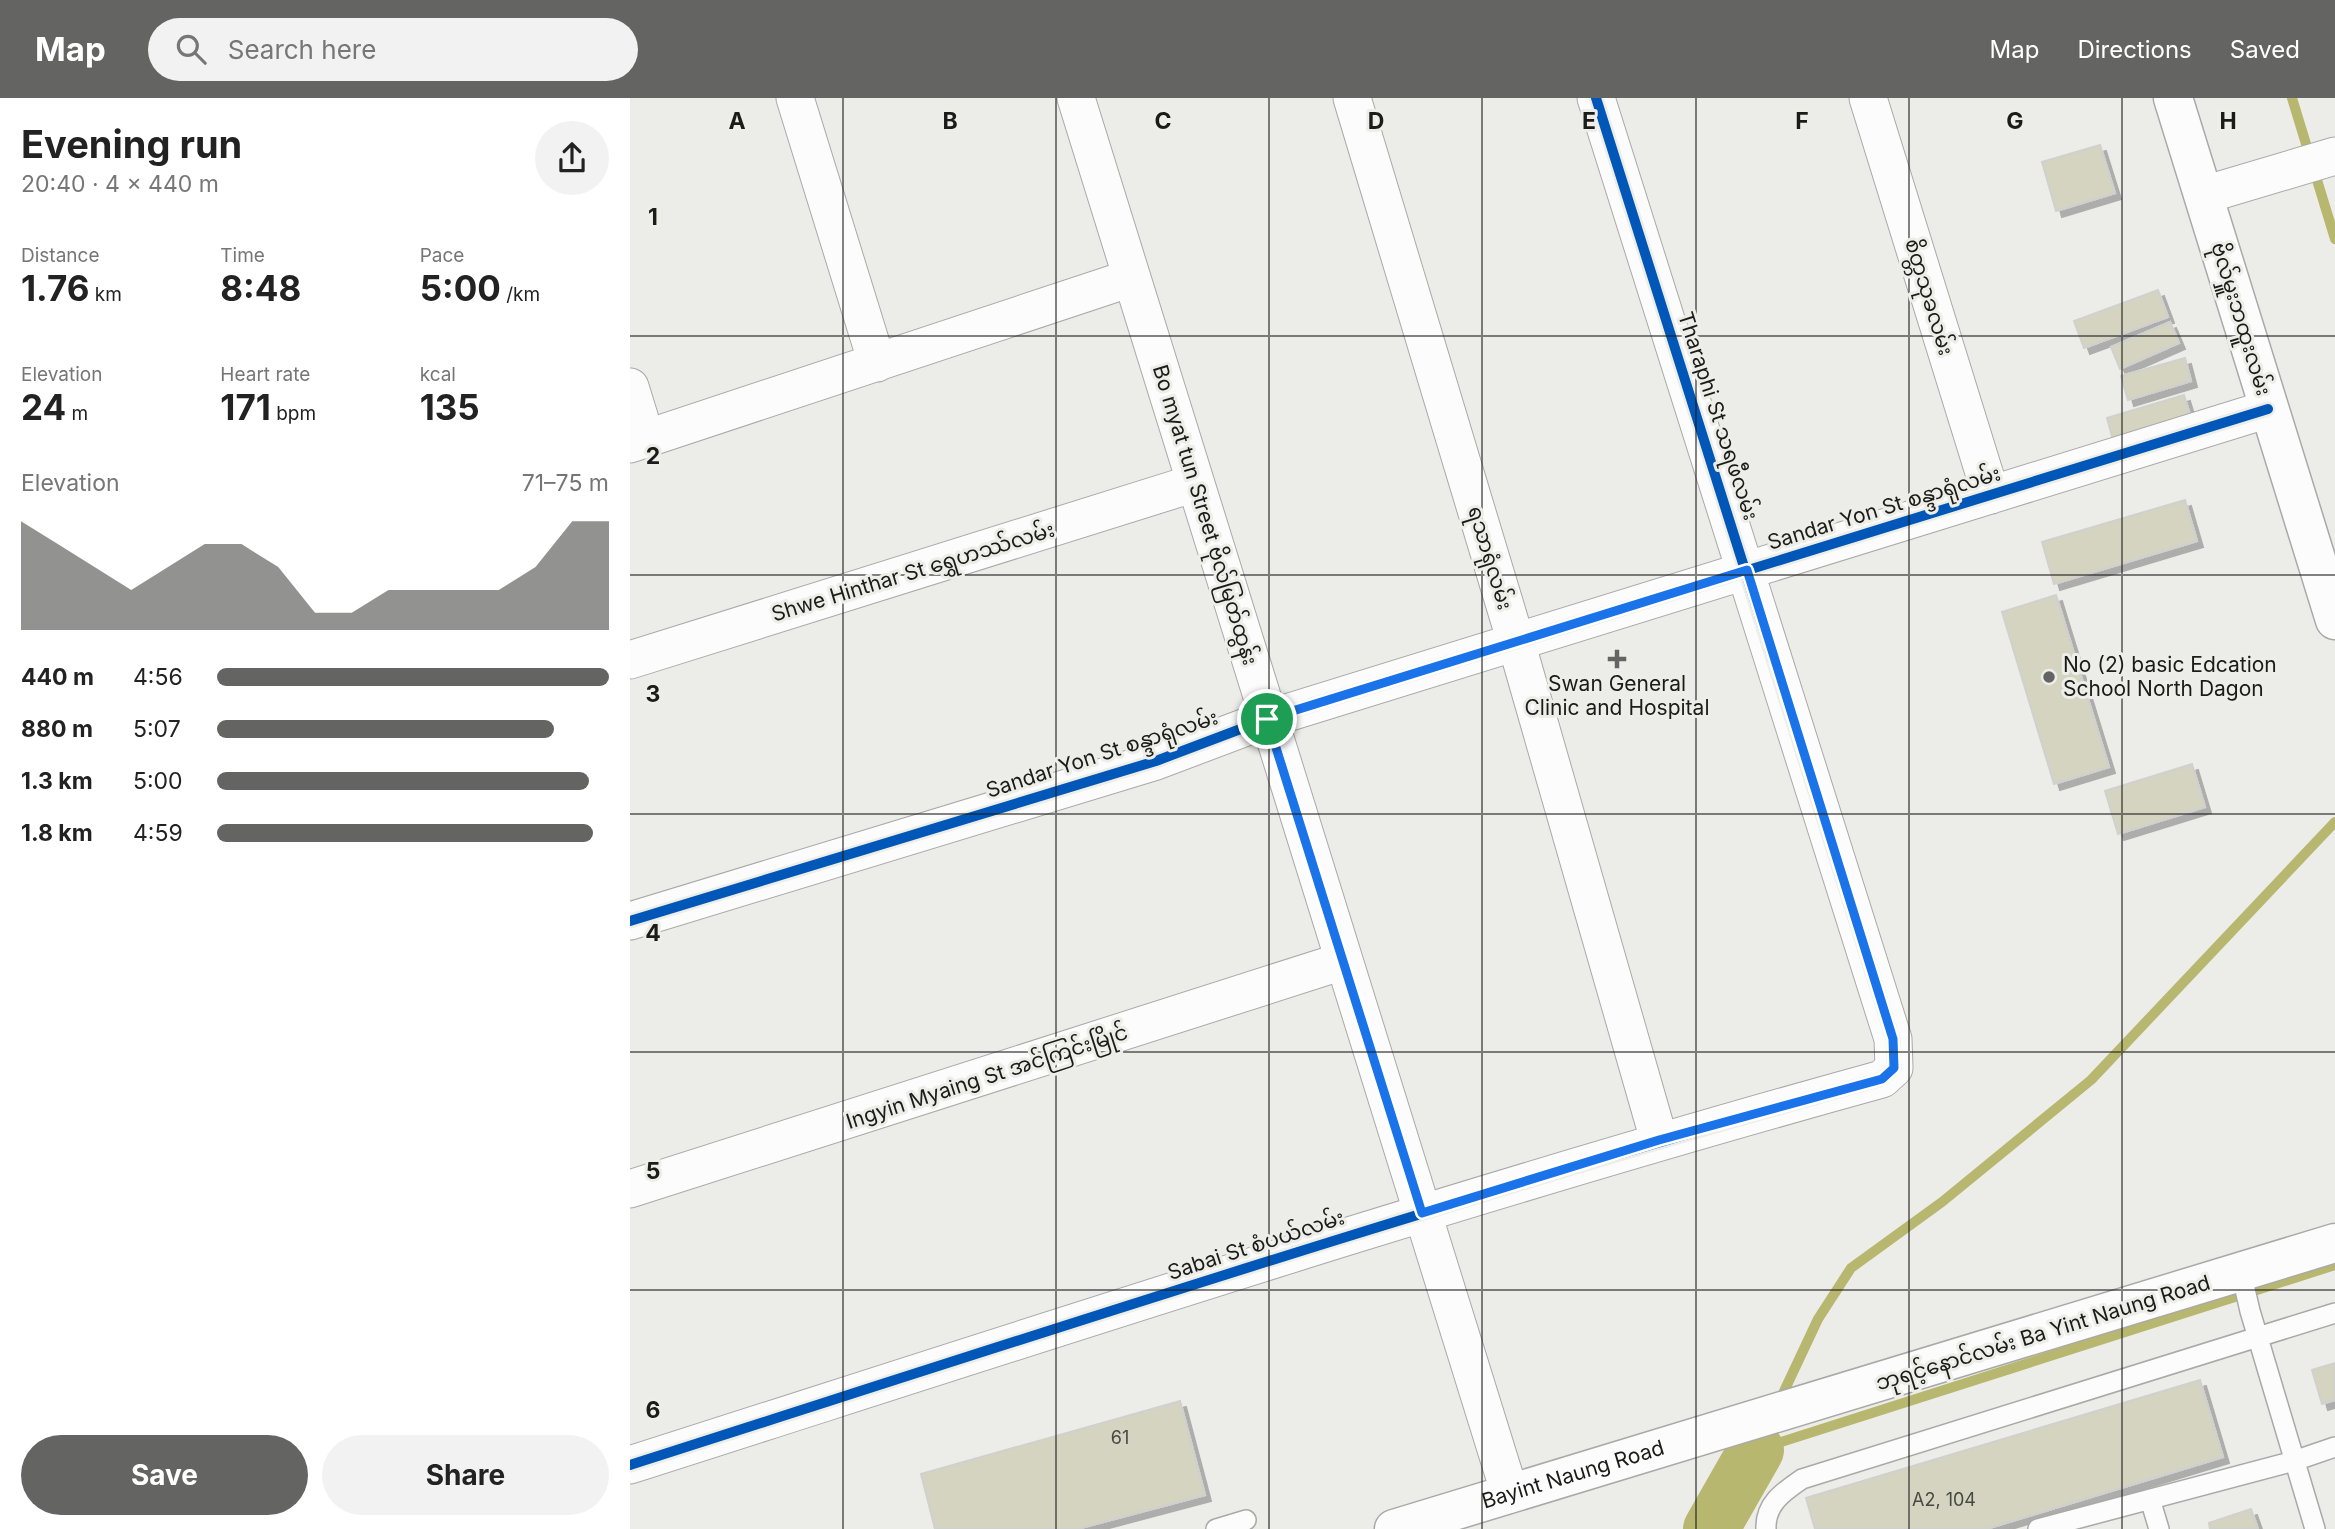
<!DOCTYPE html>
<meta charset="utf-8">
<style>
:root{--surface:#fff;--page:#f2f2f2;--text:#222;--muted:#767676;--accent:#646462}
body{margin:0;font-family:Inter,"Noto Sans Myanmar",sans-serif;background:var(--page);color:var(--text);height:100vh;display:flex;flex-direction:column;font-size:26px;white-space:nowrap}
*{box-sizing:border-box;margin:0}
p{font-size:23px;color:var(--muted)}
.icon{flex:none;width:38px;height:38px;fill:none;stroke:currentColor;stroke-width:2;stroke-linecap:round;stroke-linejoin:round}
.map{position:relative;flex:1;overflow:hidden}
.sheet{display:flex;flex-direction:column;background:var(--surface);width:630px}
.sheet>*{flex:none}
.pin{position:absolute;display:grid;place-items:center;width:60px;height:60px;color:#fff;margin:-30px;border:4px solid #fff;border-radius:50%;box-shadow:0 2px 7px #0007}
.round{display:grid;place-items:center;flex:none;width:74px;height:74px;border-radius:37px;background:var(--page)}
.headline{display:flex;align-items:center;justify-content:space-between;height:119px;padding:0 21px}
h1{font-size:38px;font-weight:700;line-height:52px}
.stats{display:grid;grid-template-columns:repeat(3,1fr);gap:10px;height:119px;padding:7px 21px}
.stats div{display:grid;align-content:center}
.stats b{font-size:35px;font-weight:700}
.stats small{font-size:19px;font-weight:400}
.stats p{font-size:19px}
.chart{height:196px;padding:14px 21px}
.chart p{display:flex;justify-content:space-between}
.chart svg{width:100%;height:126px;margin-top:7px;fill:var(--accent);opacity:.7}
.primary-button{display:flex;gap:14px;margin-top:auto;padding:14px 21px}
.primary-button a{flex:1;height:80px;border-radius:42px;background:var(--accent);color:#fff;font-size:28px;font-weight:700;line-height:80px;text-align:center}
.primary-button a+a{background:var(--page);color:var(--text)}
ul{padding:0 21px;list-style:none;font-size:23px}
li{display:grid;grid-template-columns:112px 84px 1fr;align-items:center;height:52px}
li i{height:18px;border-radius:9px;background:var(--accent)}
header{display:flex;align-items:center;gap:42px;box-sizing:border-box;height:98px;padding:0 35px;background:var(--accent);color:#fff}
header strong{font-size:33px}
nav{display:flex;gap:38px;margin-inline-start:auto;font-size:24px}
.search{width:490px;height:63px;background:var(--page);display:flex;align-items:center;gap:18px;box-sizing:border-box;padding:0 24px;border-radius:38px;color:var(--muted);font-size:26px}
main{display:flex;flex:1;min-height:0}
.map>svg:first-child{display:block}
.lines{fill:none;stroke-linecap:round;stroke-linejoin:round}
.stream{stroke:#b8b76f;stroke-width:10}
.river{stroke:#b8b76f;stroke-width:56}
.building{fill:#d4d4c0;stroke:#d0d1cf;stroke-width:2;filter:url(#shadow)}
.lane-casing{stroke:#a9aaa8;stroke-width:22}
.street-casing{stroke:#a9aaa8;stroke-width:39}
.secondary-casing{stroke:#a9aaa8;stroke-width:41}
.primary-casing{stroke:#a9aaa8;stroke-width:41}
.lane{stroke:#fcfcfc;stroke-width:19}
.street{stroke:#fcfcfc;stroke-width:37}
.secondary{stroke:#fcfcfc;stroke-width:38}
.primary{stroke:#fcfcfc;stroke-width:38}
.cycleway-casing{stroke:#edeee8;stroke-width:15}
.cycleway{stroke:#0057b8;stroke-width:10}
.route-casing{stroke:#fff;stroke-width:14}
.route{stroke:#1a73e8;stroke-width:9}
.grid{fill:none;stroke:#1b1b19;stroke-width:2;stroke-opacity:0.55}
.poi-dot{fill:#646462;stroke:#edeee8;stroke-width:2.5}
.labels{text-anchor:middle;stroke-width:6;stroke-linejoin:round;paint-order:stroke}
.number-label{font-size:18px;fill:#494943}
.street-label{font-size:21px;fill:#1b1b19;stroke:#edeee8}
.poi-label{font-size:21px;fill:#1b1b19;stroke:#edeee8;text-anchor:start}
.grid-label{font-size:23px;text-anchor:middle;font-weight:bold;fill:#1b1b19;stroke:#edeee8;stroke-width:6;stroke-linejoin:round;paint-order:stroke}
</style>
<header>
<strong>Map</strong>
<div class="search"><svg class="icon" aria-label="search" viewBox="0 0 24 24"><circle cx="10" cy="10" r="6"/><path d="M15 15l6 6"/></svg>Search here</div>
<nav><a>Map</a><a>Directions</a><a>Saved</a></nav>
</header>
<main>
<section class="sheet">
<div class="headline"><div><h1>Evening run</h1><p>20:40 · 4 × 440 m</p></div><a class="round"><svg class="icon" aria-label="share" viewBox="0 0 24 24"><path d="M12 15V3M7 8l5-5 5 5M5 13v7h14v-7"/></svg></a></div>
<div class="stats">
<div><p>Distance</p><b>1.76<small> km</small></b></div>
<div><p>Time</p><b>8:48</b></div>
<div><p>Pace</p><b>5:00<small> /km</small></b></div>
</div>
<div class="stats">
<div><p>Elevation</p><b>24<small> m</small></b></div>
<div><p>Heart rate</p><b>171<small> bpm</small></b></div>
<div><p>kcal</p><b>135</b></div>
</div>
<div class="chart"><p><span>Elevation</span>71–75 m</p>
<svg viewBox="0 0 160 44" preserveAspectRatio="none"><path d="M0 44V6L10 14L20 22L30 30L40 22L50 14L60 14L70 22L80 38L90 38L100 30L110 30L120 30L130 30L140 22L150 6L160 6V44z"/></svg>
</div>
<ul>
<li><b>440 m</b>4:56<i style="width:100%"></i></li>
<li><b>880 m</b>5:07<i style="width:86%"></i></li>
<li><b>1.3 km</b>5:00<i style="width:95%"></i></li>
<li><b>1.8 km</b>4:59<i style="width:96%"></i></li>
</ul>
<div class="primary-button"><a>Save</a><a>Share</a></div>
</section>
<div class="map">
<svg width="1705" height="1431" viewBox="0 0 1705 1431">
<defs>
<filter id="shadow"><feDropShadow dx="6" dy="6" stdDeviation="0" flood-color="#0004"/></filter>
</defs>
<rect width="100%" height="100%" fill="#ecede9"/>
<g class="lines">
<path class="stream" d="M 1662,0 L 1705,141
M 1149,1304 L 1188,1221 L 1221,1170 L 1312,1104 L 1461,982 L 1705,724
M 1126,1352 L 1138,1327
M 1126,1352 L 1705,1167"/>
<path class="river" d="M 1081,1431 L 1126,1352"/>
</g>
<path class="building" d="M 1470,47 L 1485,95 L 1426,113 L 1412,64 Z
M 1528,192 L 1538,219 L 1454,250 L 1444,223 Z
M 1540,224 L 1549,245 L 1490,271 L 1481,249 Z
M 1555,260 L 1561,283 L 1498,302 L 1491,278 Z
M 1554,297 L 1564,330 L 1486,353 L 1477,320 Z
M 1555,402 L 1567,443 L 1424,486 L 1412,444 Z
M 1426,497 L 1479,669 L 1424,686 L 1372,514 Z
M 1562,666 L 1575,709 L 1488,736 L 1475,693 Z
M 1705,1265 L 1705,1302 L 1692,1306 L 1682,1272 Z
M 1570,1282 L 1593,1359 L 1356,1431 L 1185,1431 L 1176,1400 Z
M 550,1303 L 575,1397 L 447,1431 L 305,1431 L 291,1376 Z
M 1621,1411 L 1628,1431 L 1580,1431 L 1579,1425 Z"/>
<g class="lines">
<g class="lane-casing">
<path id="lane" d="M 1611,1174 L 1620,1213 L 1685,1431
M 1520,1401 L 1529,1431
M 586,1431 L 616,1422
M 1136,1431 C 1135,1406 1153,1394 1172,1381 L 1705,1215
M 1408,1431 L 1664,1363 L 1705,1349"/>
</g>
<g class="street-casing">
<path id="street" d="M 165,0 L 247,265
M 446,0 L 880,1396
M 722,0 L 886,544 L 1029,1042
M 1238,0 L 1361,397
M 1574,97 L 1705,58
M 0,289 L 16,341
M 0,346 L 501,180
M 0,562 L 565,385
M 0,823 L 526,663 L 637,621 L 1638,311
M 0,1091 L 713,863
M 0,1367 C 416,1234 831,1097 1252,981 L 1264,970 L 1263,941 L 966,0"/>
</g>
<g class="secondary-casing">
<g id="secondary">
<path id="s1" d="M 764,1431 L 1705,1145"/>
</g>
</g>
<g class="primary-casing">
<path id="primary" d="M 1543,0 L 1705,522"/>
</g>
<use href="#lane" class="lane"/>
<use href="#street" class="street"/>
<use href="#secondary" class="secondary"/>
<use href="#primary" class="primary"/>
<g class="cycleway-casing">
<path id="cycleway" d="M 0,823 L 526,663 L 637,621 L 1638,311
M 0,1367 C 416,1234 831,1097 1252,981 L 1264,970 L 1263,941 L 966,0"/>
</g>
<use href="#cycleway" class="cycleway"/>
</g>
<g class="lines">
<g class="route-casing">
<path id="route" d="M 1117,472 L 1263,941 L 1264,970 L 1252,981 L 1029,1042 L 792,1115 L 637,621 Z"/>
</g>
<use href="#route" class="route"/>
</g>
<path class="grid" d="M 213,0 L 213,1431M 426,0 L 426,1431M 639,0 L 639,1431M 852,0 L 852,1431M 1066,0 L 1066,1431M 1279,0 L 1279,1431M 1492,0 L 1492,1431M 0,238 L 1705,238M 0,477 L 1705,477M 0,716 L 1705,716M 0,954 L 1705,954M 0,1192 L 1705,1192"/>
<g class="poi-dot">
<path d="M983.5 550.5h7v7h7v7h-7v7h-7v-7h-7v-7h7z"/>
<circle cx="1419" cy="579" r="7"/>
</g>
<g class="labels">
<g class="number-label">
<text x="490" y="1346">61</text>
<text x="1314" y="1408">A2, 104</text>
</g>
<g class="street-label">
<text transform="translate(1299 199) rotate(73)" y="7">စိတ္တသုခလမ်း</text>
<text transform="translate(1611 221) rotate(73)" y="7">ဗိုလ်မှူးဘထူးလမ်း</text>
<text transform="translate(1088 318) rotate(72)" y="7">Tharaphi St သရဖီလမ်း</text>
<text transform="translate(1254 410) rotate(-17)" y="7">Sandar Yon St စန္ဒာရုံလမ်း</text>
<text transform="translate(575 417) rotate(73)" y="7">Bo myat tun Street ဗိုလ်မြတ်ထွန်း</text>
<text transform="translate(860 460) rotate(73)" y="7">ရသာရုံလမ်း</text>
<text transform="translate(283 474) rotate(-17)" y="7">Shwe Hinthar St ရွှေဟဿ်လမ်း</text>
<text transform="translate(472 656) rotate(-18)" y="7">Sandar Yon St စန္ဒာရုံလမ်း</text>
<text transform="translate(357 979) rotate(-18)" y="7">Ingyin Myaing St အင်ကြင်းမြိုင်</text>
<text transform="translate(626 1147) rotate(-18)" y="7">Sabai St စံပယ်လမ်း</text>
<text transform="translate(1413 1235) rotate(-17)" y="7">ဘုရင့်နောင်လမ်း Ba Yint Naung Road</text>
<text dy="7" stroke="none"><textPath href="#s1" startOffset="187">Bayint Naung Road</textPath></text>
</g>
<g class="poi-label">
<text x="1433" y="574">No (2) basic Edcation<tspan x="1433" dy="24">School North Dagon</tspan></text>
<text x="987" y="593" text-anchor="middle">Swan General<tspan x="987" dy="24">Clinic and Hospital</tspan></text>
</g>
</g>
<g class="grid-label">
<text x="107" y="31">A</text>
<text x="320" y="31">B</text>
<text x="533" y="31">C</text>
<text x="746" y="31">D</text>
<text x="959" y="31">E</text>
<text x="1172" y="31">F</text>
<text x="1385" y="31">G</text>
<text x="1598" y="31">H</text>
<text x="23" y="127">1</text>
<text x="23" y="366">2</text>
<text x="23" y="604">3</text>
<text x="23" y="843">4</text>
<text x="23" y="1081">5</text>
<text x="23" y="1320">6</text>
</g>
</svg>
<div class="pin" style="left:637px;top:621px;background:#1e9e55"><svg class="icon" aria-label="arrive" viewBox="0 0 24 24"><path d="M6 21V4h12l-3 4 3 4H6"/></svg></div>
</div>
</main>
